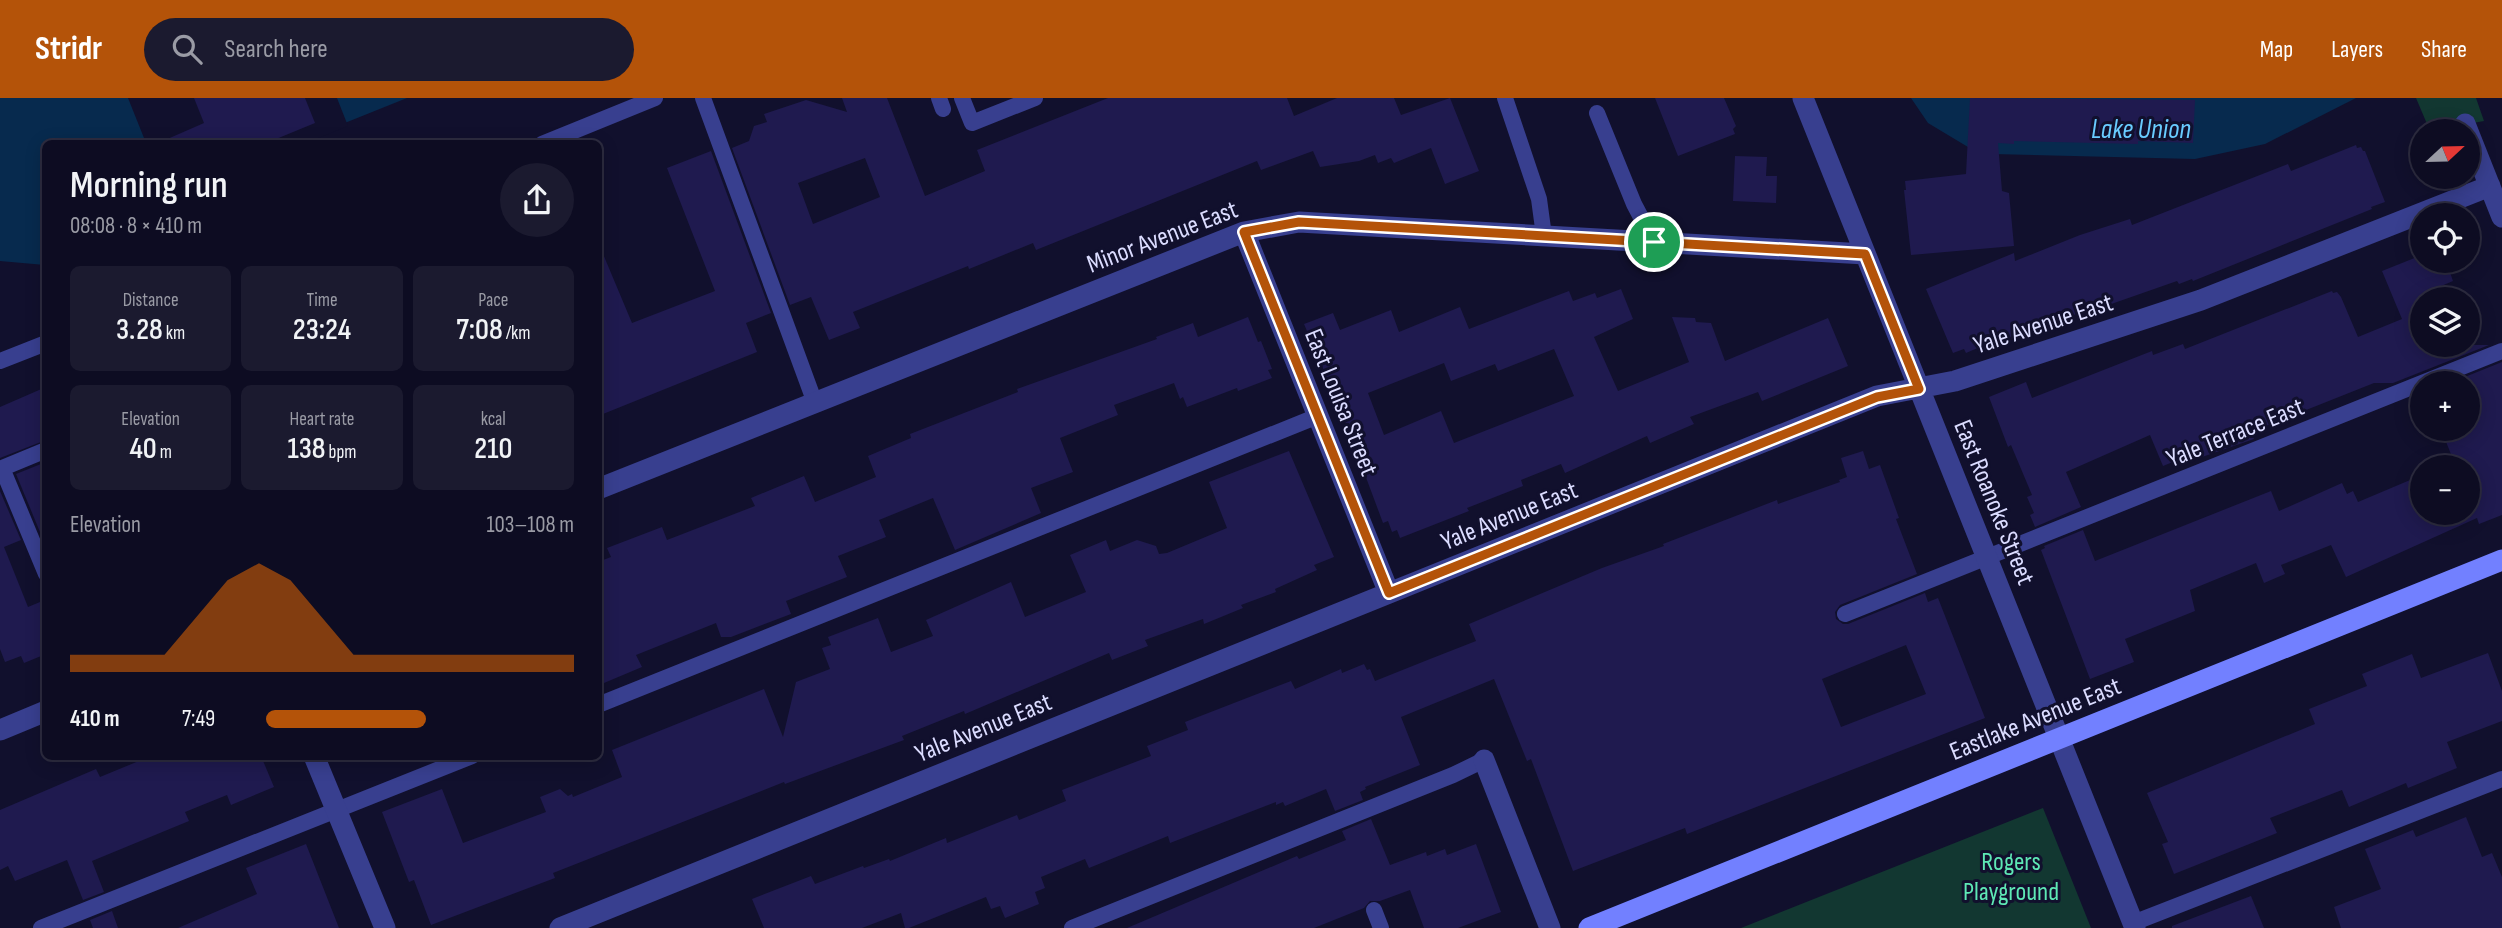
<!DOCTYPE html>
<meta charset="utf-8">
<style>
:root{--surface:#0d0c22;--page:#1b1a2f;--text:#f1f3f6;--muted:#9a9ba5;--line:#2d2c40;--accent:#b45309}
body{margin:0;font-family:"Sofia Sans Condensed",sans-serif;background:var(--page);color:var(--text);height:100vh;display:flex;flex-direction:column;font-size:26px;white-space:nowrap}
*{box-sizing:border-box;margin:0}
p{font-size:23px;color:var(--muted)}
.icon{flex:none;width:38px;height:38px;fill:none;stroke:currentColor;stroke-width:2;stroke-linecap:round;stroke-linejoin:round}
.map{position:relative;flex:1;overflow:hidden}
.side{position:absolute;left:42px;top:42px;width:560px;height:620px;display:flex;flex-direction:column;background:var(--surface);border-radius:10px;box-shadow:0 4px 18px #0003,0 0 0 2px var(--line)}
.side>*{flex:none}
.needle{width:46px;rotate:68deg}
.fabs{position:absolute;left:2410px;top:21px;display:grid;gap:14px}
.fabs a{display:grid;place-items:center;width:70px;height:70px;border-radius:50%;background:var(--surface);box-shadow:0 4px 18px #0003,0 0 0 2px var(--line);font-size:35px}
.pin{position:absolute;display:grid;place-items:center;width:60px;height:60px;color:#fff;margin:-30px;border:4px solid #fff;border-radius:50%;box-shadow:0 2px 7px #0007}
.round{display:grid;place-items:center;flex:none;width:74px;height:74px;border-radius:37px;background:var(--page)}
.overview{display:flex;align-items:center;justify-content:space-between;height:119px;padding:0 28px}
h1{font-size:38px;font-weight:600;line-height:52px}
.stats{display:grid;grid-template-columns:repeat(3,1fr);gap:10px;height:119px;padding:7px 28px}
.stats div{display:grid;align-content:center;border-radius:10px;background:var(--page);text-align:center}
.stats b{font-size:30px;font-weight:600}
.stats small{font-size:19px;font-weight:400}
.stats p{font-size:19px}
.chart{height:196px;padding:14px 28px}
.chart p{display:flex;justify-content:space-between}
.chart svg{width:100%;height:126px;margin-top:7px;fill:var(--accent);opacity:.7}
ul{padding:0 28px;list-style:none;font-size:23px}
li{display:grid;grid-template-columns:112px 84px 1fr;align-items:center;height:52px}
li i{height:18px;border-radius:9px;background:var(--accent)}
header{display:flex;align-items:center;gap:42px;box-sizing:border-box;height:98px;padding:0 35px;background:var(--accent);color:#fff}
header strong{font-size:33px}
nav{display:flex;gap:38px;margin-inline-start:auto;font-size:24px}
.search{width:490px;height:63px;background:var(--page);display:flex;align-items:center;gap:18px;box-sizing:border-box;padding:0 24px;border-radius:38px;color:var(--muted);font-size:26px}
.map>svg:first-child{display:block}
.green{fill:#123731}
.water{fill:#072a4e}
.pier{fill:#11102d}
.building{fill:#1f1a4f;fill-rule:evenodd}
.lines{fill:none;stroke-linecap:round;stroke-linejoin:round}
.lane{stroke:#383f8f;stroke-width:16}
.street{stroke:#383f8f;stroke-width:21}
.secondary{stroke:#7280ff;stroke-width:21}
.route-casing{stroke:#fff;stroke-width:14}
.route{stroke:#b45309;stroke-width:9}
.labels{text-anchor:middle;stroke-width:6;stroke-linejoin:round;paint-order:stroke}
.street-label{font-size:26px;fill:#dbdcff;stroke:#11102d}
.park-label{font-size:26px;fill:#5ee8b5;stroke:#11102d}
.water-label{font-size:28px;font-style:italic;fill:#69ccff;stroke:#11102d}
</style>
<header>
<strong>Stridr</strong>
<div class="search"><svg class="icon" aria-label="search" viewBox="0 0 24 24"><circle cx="10" cy="10" r="6"/><path d="M15 15l6 6"/></svg>Search here</div>
<nav><a>Map</a><a>Layers</a><a>Share</a></nav>
</header>
<div class="map">
<svg width="2502" height="830" viewBox="0 0 2502 830">
<rect width="100%" height="100%" fill="#11102d"/>
<path class="green" d="M 2416,0 L 2476,0 L 2484,23 L 2430,33 Z
M 2043,710 L 2091,830 L 1741,830 Z"/>
<path class="water" d="M 0,0 L 407,0 L 295,45 L 46,46 L 45,167 L 0,163 Z
M 1911,0 L 2356,0 L 2265,46 L 2195,61 L 1992,56 L 1968,49 L 1928,25 Z"/>
<path class="pier" d="M 128,0 L 337,0 L 348,28 L 304,46 L 146,45 Z"/>
<path class="building" d="M 194,0 L 305,0 L 315,25 L 264,46 L 156,46 L 204,25 Z
M 842,0 L 887,0 L 925,98 L 985,73 L 977,52 L 1108,0 L 1287,0 L 1294,18 L 1337,0 L 1394,0 L 1401,17 L 1450,0 L 1479,73 L 1445,86 L 1431,50 L 1394,65 L 1391,60 L 1378,65 L 1375,57 L 1359,63 L 1320,69 L 1313,53 L 1261,72 L 1257,63 L 1036,152 L 1033,145 L 969,171 L 968,168 L 853,214 L 860,230 L 829,242 L 811,199 L 790,207 L 732,50 L 749,43 L 754,28 L 767,24 L 764,16 L 806,2 L 847,14 ZM 865,60 L 880,99 L 813,126 L 798,85 Z
M 1655,0 L 1724,0 L 1736,28 L 1733,31 L 1735,36 L 1678,58 Z
M 1970,0 L 2195,2 L 2193,45 L 2138,43 L 2138,46 L 2014,43 L 2014,46 L 1998,45 L 2002,93 L 2009,95 L 2014,148 L 1911,157 L 1904,92 L 1906,92 L 1905,83 L 1966,76 Z
M 2356,47 L 2357,50 L 2361,49 L 2363,53 L 2365,53 L 2385,104 L 2371,109 L 2372,111 L 2193,183 L 2192,181 L 2179,186 L 2177,183 L 2077,218 L 2076,216 L 2012,242 L 2011,239 L 2002,243 L 2001,240 L 1966,255 L 1964,251 L 1953,255 L 1926,191 L 2014,155 L 2015,163 L 2080,137 L 2130,121 L 2132,127 L 2288,66 L 2291,73 Z
M 711,53 L 771,215 L 746,225 L 757,254 L 598,318 L 598,144 L 632,225 L 715,193 L 667,70 Z
M 1735,58 L 1767,59 L 1766,78 L 1777,78 L 1776,105 L 1733,103 Z
M 2422,157 L 2422,163 L 2446,163 L 2453,183 L 2422,196 L 2422,247 L 2489,247 L 2393,285 L 2374,285 L 2251,334 L 2254,341 L 2202,359 L 2200,353 L 2163,368 L 2150,337 L 2066,374 L 2081,409 L 2035,429 L 2030,417 L 2034,415 L 2027,399 L 2032,397 L 2011,347 L 2008,349 L 1989,299 L 2026,284 L 2032,300 L 2152,253 L 2153,257 L 2183,246 L 2185,251 L 2332,193 L 2333,195 L 2337,194 L 2341,199 L 2358,239 L 2402,221 L 2382,173 Z
M 1621,191 L 1633,221 L 1594,239 L 1618,293 L 1689,264 L 1672,219 L 1695,220 L 1696,224 L 1711,225 L 1725,263 L 1828,220 L 1848,268 L 1762,303 L 1758,294 L 1690,319 L 1694,326 L 1650,345 L 1647,338 L 1565,375 L 1561,366 L 1521,382 L 1523,388 L 1467,410 L 1469,413 L 1400,440 L 1397,432 L 1392,434 L 1388,423 L 1383,425 L 1342,315 L 1304,226 L 1333,215 L 1340,232 L 1391,212 L 1399,234 L 1460,209 L 1469,231 L 1569,193 L 1573,203 L 1595,195 L 1597,200 ZM 1554,251 L 1574,298 L 1454,345 L 1441,313 L 1384,337 L 1368,295 L 1444,265 L 1451,283 L 1495,266 L 1498,273 Z
M 1248,219 L 1258,244 L 1261,243 L 1272,271 L 1268,272 L 1272,280 L 1238,293 L 1237,290 L 1187,309 L 1183,299 L 1180,301 L 1174,285 L 1114,307 L 1118,317 L 1060,340 L 1073,374 L 1031,390 L 1041,415 L 955,452 L 933,400 L 879,422 L 886,439 L 838,458 L 847,479 L 786,503 L 791,516 L 731,539 L 721,539 L 716,525 L 636,557 L 642,569 L 604,585 L 598,572 L 598,464 L 611,459 L 607,450 L 662,429 L 667,442 L 755,408 L 751,400 L 804,378 L 815,404 L 876,379 L 868,358 L 911,340 L 910,336 L 1018,294 L 1017,291 L 1157,241 L 1156,239 L 1193,225 L 1198,239 Z
M 2502,264 L 2502,417 L 2479,426 L 2477,420 L 2346,479 L 2331,447 L 2281,467 L 2285,476 L 2264,485 L 2256,465 L 2190,492 L 2195,513 L 2125,541 L 2134,564 L 2090,581 L 2041,452 L 2045,450 L 2044,448 L 2083,432 L 2095,463 L 2271,393 L 2279,413 L 2342,385 L 2347,396 L 2353,393 L 2358,404 L 2422,377 L 2422,415 L 2468,415 L 2468,369 L 2456,369 L 2441,331 L 2468,331 L 2468,285 L 2450,285 Z
M 46,289 L 46,342 L 0,360 L 0,309 Z
M 1289,353 L 1334,459 L 1314,467 L 1317,472 L 1275,491 L 1276,494 L 1241,507 L 1243,510 L 1204,526 L 1203,521 L 1145,542 L 1148,548 L 1112,562 L 1109,555 L 965,616 L 964,613 L 902,638 L 904,642 L 785,686 L 784,684 L 553,775 L 555,780 L 431,827 L 414,782 L 409,784 L 382,714 L 442,691 L 463,745 L 546,714 L 540,699 L 560,691 L 568,698 L 572,696 L 573,699 L 622,679 L 612,652 L 764,591 L 783,639 L 796,584 L 830,571 L 822,550 L 831,547 L 828,539 L 878,520 L 891,554 L 933,538 L 926,522 L 1011,484 L 1025,519 L 1086,494 L 1070,457 L 1106,442 L 1110,453 L 1137,442 L 1156,448 L 1159,456 L 1167,455 L 1227,430 L 1209,384 Z
M 1863,353 L 1869,371 L 1880,367 L 1899,420 L 1896,421 L 1917,476 L 1840,507 L 1835,514 L 1836,521 L 1843,526 L 1848,526 L 1925,495 L 1928,504 L 1938,500 L 1985,620 L 1687,736 L 1685,730 L 1573,773 L 1531,661 L 1527,663 L 1494,581 L 1401,619 L 1420,667 L 1365,689 L 1366,691 L 1360,694 L 1363,702 L 1335,713 L 1326,691 L 1285,708 L 1283,704 L 1276,707 L 1276,704 L 1170,745 L 1168,738 L 1089,770 L 1085,761 L 1041,779 L 1045,790 L 1035,794 L 1039,806 L 1005,820 L 1000,808 L 991,811 L 986,799 L 909,830 L 905,830 L 901,815 L 862,830 L 764,830 L 752,801 L 811,778 L 815,786 L 863,768 L 864,770 L 889,761 L 890,763 L 946,740 L 947,745 L 1017,717 L 1019,722 L 1066,703 L 1062,692 L 1151,658 L 1147,648 L 1188,632 L 1185,624 L 1291,583 L 1295,591 L 1341,571 L 1342,575 L 1364,566 L 1367,572 L 1370,571 L 1375,583 L 1430,561 L 1476,543 L 1469,526 L 1602,470 L 1664,448 L 1663,446 L 1777,402 L 1778,406 L 1840,384 L 1839,382 L 1847,379 L 1841,360 ZM 1906,547 L 1926,596 L 1841,629 L 1822,581 Z
M 46,364 L 46,432 L 40,434 L 16,376 Z
M 0,393 L 21,442 L 4,449 L 28,509 L 40,504 L 46,517 L 46,556 L 24,565 L 21,558 L 5,564 L 0,551 Z
M 2488,555 L 2502,593 L 2502,623 L 2447,644 L 2457,670 L 2408,690 L 2406,685 L 2349,709 L 2342,692 L 2270,720 L 2277,735 L 2174,776 L 2162,746 L 2168,744 L 2147,695 L 2315,626 L 2309,611 L 2367,588 L 2362,576 L 2412,556 L 2421,580 Z
M 151,658 L 261,658 L 274,689 L 231,707 L 227,697 L 185,714 L 189,723 L 92,763 L 104,794 L 83,802 L 67,762 L 15,783 L 8,768 L 0,772 L 0,712 L 96,671 L 100,679 Z
M 2466,719 L 2482,759 L 2492,755 L 2502,779 L 2502,830 L 2341,830 L 2334,809 L 2381,791 L 2365,751 L 2413,732 L 2416,739 Z
M 1371,721 L 1390,767 L 1426,754 L 1427,758 L 1445,751 L 1447,757 L 1476,746 L 1501,814 L 1458,830 L 1424,830 L 1410,792 L 1380,803 L 1370,803 L 1364,810 L 1314,830 L 1127,830 L 1297,758 L 1299,761 L 1346,742 L 1342,733 Z
M 306,746 L 339,830 L 178,830 L 257,796 L 246,770 Z
M 2251,798 L 2264,830 L 2172,830 L 2172,828 Z
M 112,813 L 118,830 L 93,830 L 90,822 Z"/>
<g class="lines">
<path class="lane" d="M 703,0 L 815,305
M 939,0 L 943,11
M 962,0 L 972,25 L 1035,0
M 1505,0 L 1539,101 L 1544,138
M 1597,15 L 1634,106 L 1654,144
M 542,46 L 655,0
M 0,263 L 46,245
M 2,370 L 46,476
M 0,371 L 46,352
M 1845,516 L 2502,253
M 598,607 L 1318,318
M 1374,812 L 1381,830
M 2133,825 L 2502,681
M 41,830 L 472,658
M 1072,830 L 1453,677 L 1484,662"/>
<path class="street" d="M 1803,0 L 2135,830
M 2465,26 L 2502,119
M 1244,134 L 1389,495
M 598,391 L 1244,134 L 1299,124 L 1865,156
M 0,632 L 46,613
M 314,658 L 385,830
M 1484,662 L 1550,830
M 560,830 L 1877,298 L 1955,283 L 2201,202 L 2490,88"/>
<path class="secondary" d="M 1589,830 L 2502,462"/>
</g>
<g class="lines">
<g class="route-casing">
<path id="route" d="M 1299,124 L 1865,156 L 1919,291 L 1877,299 L 1389,495 L 1244,134 Z"/>
</g>
<use href="#route" class="route"/>
</g>
<g class="labels">
<g class="street-label">
<text transform="translate(1162 138) rotate(-21)" y="9">Minor Avenue East</text>
<text transform="translate(2043 225) rotate(-18)" y="9">Yale Avenue East</text>
<text transform="translate(1342 304) rotate(68)" y="9">East Louisa Street</text>
<text transform="translate(2235 334) rotate(-22)" y="9">Yale Terrace East</text>
<text transform="translate(1995 404) rotate(68)" y="9">East Roanoke Street</text>
<text transform="translate(1509 417) rotate(-22)" y="9">Yale Avenue East</text>
<text transform="translate(2035 620) rotate(-22)" y="9">Eastlake Avenue East</text>
<text transform="translate(983 629) rotate(-22)" y="9">Yale Avenue East</text>
</g>
<g class="park-label">
<text x="2011" y="772">Rogers<tspan x="2011" dy="30">Playground</tspan></text>
</g>
<g class="water-label">
<text x="2141" y="40">Lake Union</text>
</g>
</g>
</svg>
<div class="fabs">
<a><svg class="needle" viewBox="-14 -14 28 28"><path d="M0-13l5 13h-10z" fill="#e53935"/><path d="M0 13l5-13h-10z" fill="#9a9ba5"/></svg></a>
<a><svg class="icon" aria-label="locate" viewBox="0 0 24 24"><circle cx="12" cy="12" r="6"/><path d="M12 2v4M12 18v4M2 12h4M18 12h4"/></svg></a>
<a><svg class="icon" aria-label="layers" viewBox="0 0 24 24"><path d="M12 4l9 5-9 5-9-5zM3 14l9 5 9-5"/></svg></a>
<a>+</a>
<a>−</a>
</div>
<div class="pin" style="left:1654px;top:144px;background:#1e9e55"><svg class="icon" aria-label="arrive" viewBox="0 0 24 24"><path d="M6 21V4h12l-3 4 3 4H6"/></svg></div>
<section class="side">
<div class="overview"><div><h1>Morning run</h1><p>08:08 · 8 × 410 m</p></div><a class="round"><svg class="icon" aria-label="share" viewBox="0 0 24 24"><path d="M12 15V3M7 8l5-5 5 5M5 13v7h14v-7"/></svg></a></div>
<div class="stats">
<div><p>Distance</p><b>3.28<small> km</small></b></div>
<div><p>Time</p><b>23:24</b></div>
<div><p>Pace</p><b>7:08<small> /km</small></b></div>
</div>
<div class="stats">
<div><p>Elevation</p><b>40<small> m</small></b></div>
<div><p>Heart rate</p><b>138<small> bpm</small></b></div>
<div><p>kcal</p><b>210</b></div>
</div>
<div class="chart"><p><span>Elevation</span>103–108 m</p>
<svg viewBox="0 0 160 44" preserveAspectRatio="none"><path d="M0 44V38L10 38L20 38L30 38L40 25L50 12L60 6L70 12L80 25L90 38L100 38L110 38L120 38L130 38L140 38L150 38L160 38V44z"/></svg>
</div>
<ul>
<li><b>410 m</b>7:49<i style="width:52%"></i></li>
</ul>
</section>
</div>
